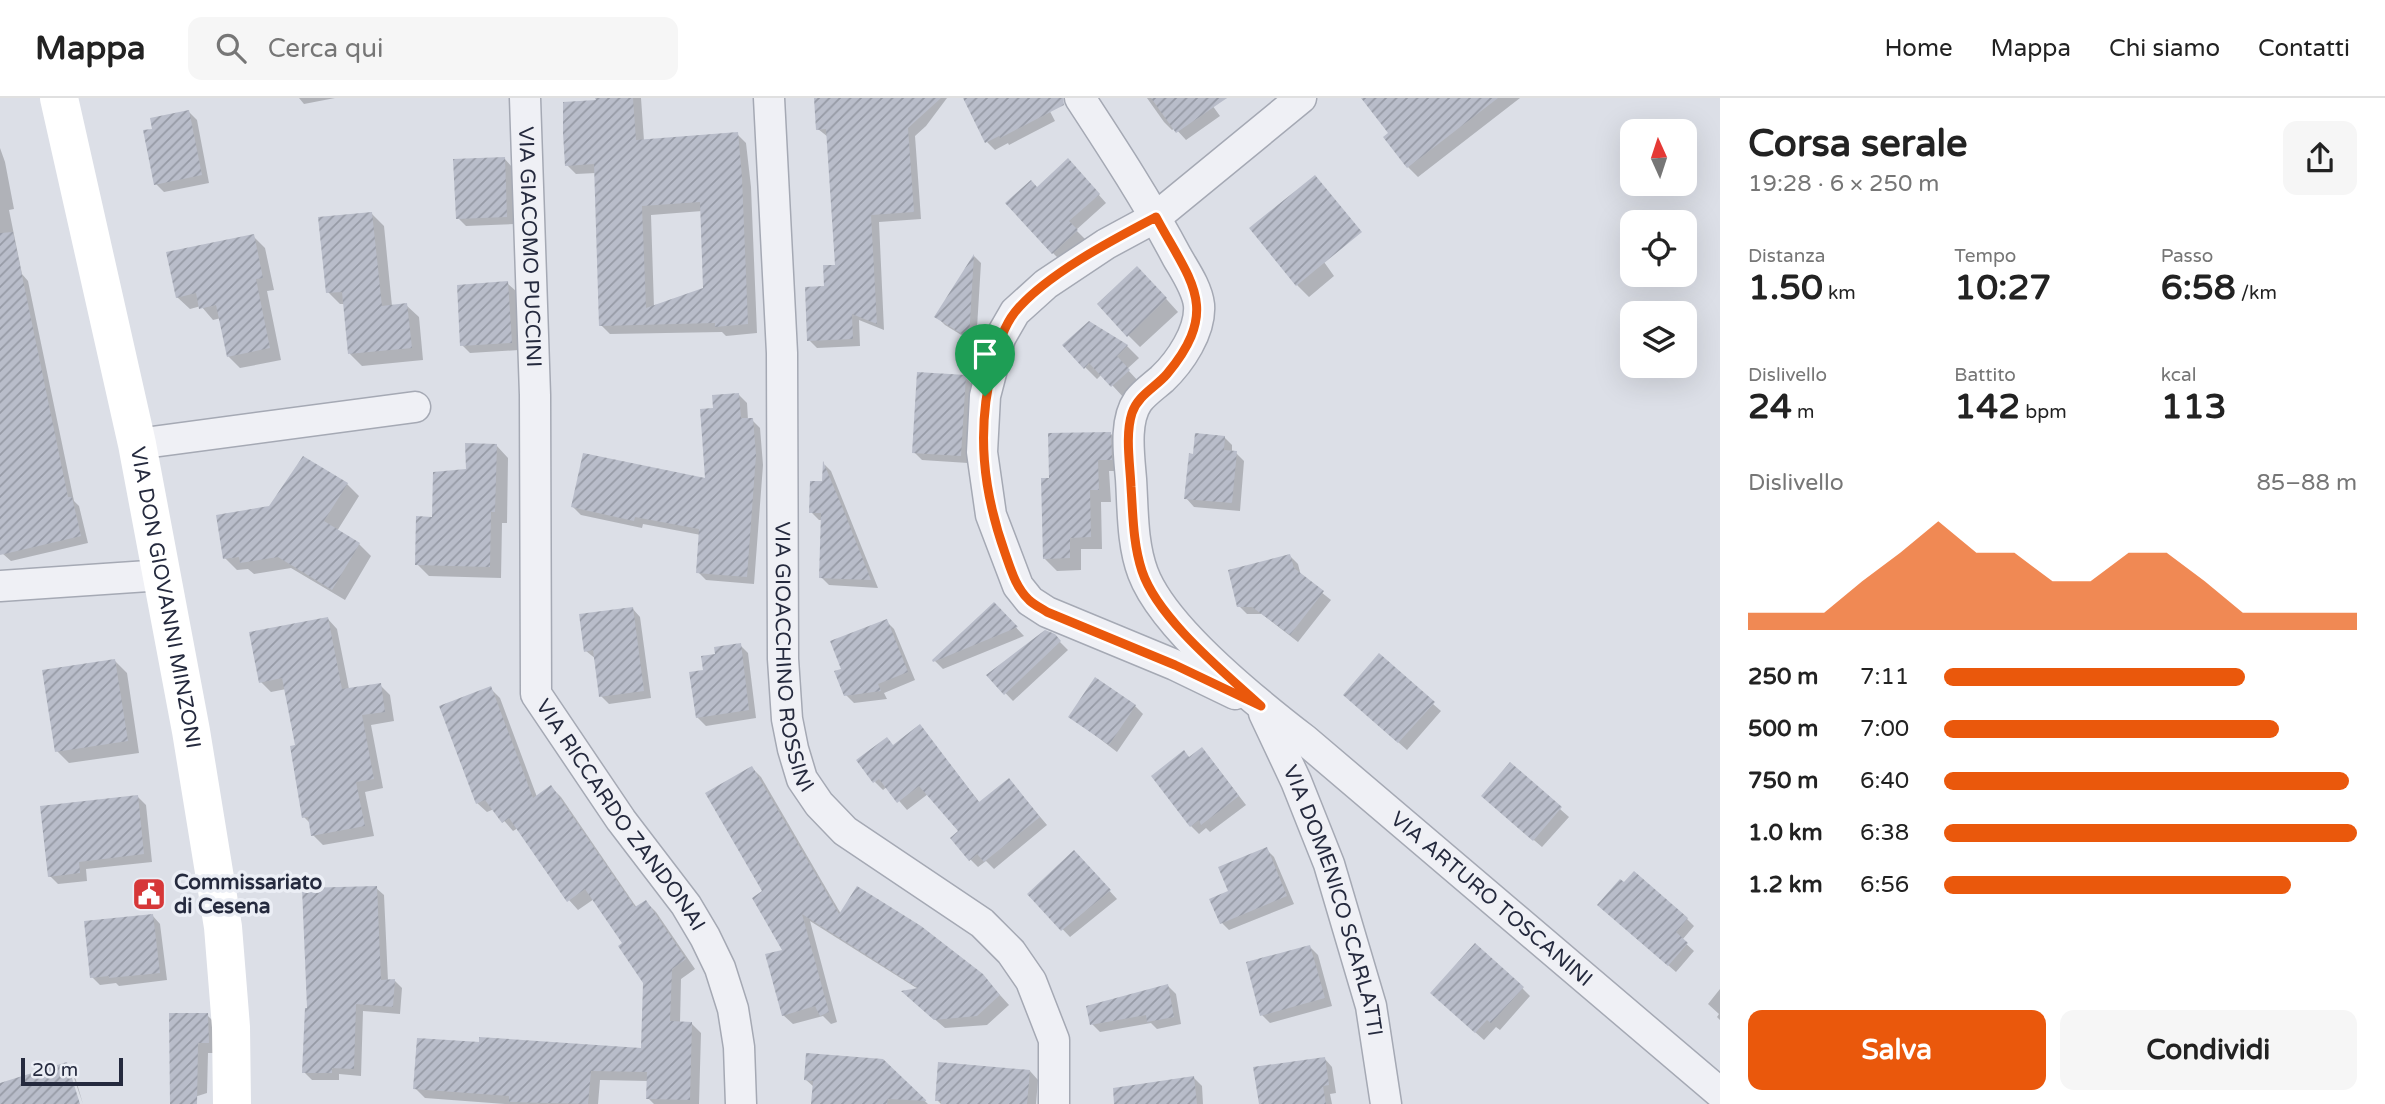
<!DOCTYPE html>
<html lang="it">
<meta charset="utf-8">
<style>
:root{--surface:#fff;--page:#f6f6f6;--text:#222;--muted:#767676;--line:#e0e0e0;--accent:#ea580c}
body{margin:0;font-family:"Varela Round",sans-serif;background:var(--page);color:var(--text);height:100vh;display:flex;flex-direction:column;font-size:26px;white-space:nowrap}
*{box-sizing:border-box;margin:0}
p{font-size:23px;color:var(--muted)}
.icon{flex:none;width:38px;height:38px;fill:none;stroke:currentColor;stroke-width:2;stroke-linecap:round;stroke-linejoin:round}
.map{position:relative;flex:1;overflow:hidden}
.sheet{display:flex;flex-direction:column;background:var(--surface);width:665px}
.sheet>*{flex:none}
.needle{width:46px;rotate:357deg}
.fabs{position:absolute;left:1620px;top:21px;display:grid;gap:14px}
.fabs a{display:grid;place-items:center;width:77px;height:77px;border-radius:14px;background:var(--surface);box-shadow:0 7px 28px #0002;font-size:35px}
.scale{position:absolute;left:21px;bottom:18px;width:102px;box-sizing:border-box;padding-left:7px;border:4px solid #252a3e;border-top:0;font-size:19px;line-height:24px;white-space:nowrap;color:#252a3e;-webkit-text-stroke:5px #ebeef5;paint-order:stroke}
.pin{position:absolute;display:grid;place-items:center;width:60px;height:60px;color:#fff;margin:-72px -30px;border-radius:50% 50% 50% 0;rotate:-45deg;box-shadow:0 0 7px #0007}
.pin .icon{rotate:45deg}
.round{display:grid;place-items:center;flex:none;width:74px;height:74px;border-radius:14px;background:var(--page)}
.headline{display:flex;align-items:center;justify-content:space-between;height:119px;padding:0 28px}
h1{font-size:38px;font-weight:700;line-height:52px}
.metrics{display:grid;grid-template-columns:repeat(3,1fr);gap:10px;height:119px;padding:7px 28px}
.metrics div{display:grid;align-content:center}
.metrics b{font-size:35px;font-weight:700}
.metrics small{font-size:19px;font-weight:400}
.metrics p{font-size:19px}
.chart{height:196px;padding:14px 28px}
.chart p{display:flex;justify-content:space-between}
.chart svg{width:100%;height:126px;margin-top:7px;fill:var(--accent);opacity:.7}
.action{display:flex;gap:14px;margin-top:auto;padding:14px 28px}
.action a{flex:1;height:80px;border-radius:14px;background:var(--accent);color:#fff;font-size:28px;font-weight:700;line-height:80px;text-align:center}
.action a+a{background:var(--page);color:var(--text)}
ul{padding:0 28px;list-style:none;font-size:23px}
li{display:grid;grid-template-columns:112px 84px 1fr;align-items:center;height:52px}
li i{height:18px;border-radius:9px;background:var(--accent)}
header{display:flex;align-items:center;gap:42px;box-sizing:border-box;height:98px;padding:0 35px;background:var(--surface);border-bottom:2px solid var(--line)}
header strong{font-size:33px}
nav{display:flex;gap:38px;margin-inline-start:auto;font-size:24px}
.search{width:490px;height:63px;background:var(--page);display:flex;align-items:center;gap:18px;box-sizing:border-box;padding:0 24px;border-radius:14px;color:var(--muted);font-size:26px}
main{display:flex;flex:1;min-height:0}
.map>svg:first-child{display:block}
.shadow{fill:#0003;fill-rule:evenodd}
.building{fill:url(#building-hatch);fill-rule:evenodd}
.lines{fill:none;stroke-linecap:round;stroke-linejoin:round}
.street-casing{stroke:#a5a9b4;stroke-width:33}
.street{stroke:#eff0f5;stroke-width:30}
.secondary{stroke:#fff;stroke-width:38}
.route-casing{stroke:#fff;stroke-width:14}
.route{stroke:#ea580c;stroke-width:9}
.labels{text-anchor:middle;stroke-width:7;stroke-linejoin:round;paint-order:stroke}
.street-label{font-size:21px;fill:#252a3e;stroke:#ebeef5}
.poi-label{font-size:21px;font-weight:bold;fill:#252a3e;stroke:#ebeef5;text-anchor:start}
</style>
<header>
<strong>Mappa</strong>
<div class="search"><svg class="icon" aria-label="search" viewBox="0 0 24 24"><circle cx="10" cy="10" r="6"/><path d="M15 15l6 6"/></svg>Cerca qui</div>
<nav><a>Home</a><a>Mappa</a><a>Chi siamo</a><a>Contatti</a></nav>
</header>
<main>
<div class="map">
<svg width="1720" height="1006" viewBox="0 0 1720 1006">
<defs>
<pattern id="building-hatch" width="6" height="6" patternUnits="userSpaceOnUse" patternTransform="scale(1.75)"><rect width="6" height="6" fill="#b9bdca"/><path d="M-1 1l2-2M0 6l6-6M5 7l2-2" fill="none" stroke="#969aa5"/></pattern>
</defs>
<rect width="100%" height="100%" fill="#dcdfe7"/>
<path class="shadow" d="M 299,0 L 335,0 L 304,6 Z
M 597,0 L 641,0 L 644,43 L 737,36 L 746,45 L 751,89 L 757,235 L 726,238 L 722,234 L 610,236 L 601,227 L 596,75 L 576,76 L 567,67 L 597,4 ZM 702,113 L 705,191 L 654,209 L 651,117 Z
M 816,0 L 947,0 L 926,28 L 915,38 L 921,121 L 879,124 L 884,232 L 859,222 L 860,248 L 817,250 L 809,242 L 826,190 L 837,168 L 828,39 L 818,31 Z
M 965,0 L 1043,0 L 1055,23 L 1009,47 L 1008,45 L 995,52 L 987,44 Z
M 1147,0 L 1207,0 L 1220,18 L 1186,42 L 1175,30 L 1172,32 L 1164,24 Z
M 1370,0 L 1520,0 L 1418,79 L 1408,69 Z
M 189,14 L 197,22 L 209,85 L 164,94 L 156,86 L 154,32 Z
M 0,50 L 5,64 L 14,111 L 9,112 L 22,176 L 28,183 L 74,403 L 79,408 L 88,445 L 11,463 L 3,456 L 0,442 Z
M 504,60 L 512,69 L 515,126 L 466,128 L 458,120 Z
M 1076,71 L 1106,105 L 1076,132 L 1085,141 L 1061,163 L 1053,155 L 1038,91 Z
M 372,116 L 384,128 L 392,208 L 406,207 L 419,219 L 423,262 L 362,268 L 350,256 L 345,206 L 340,206 L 328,194 Z
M 1292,119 L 1334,178 L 1309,199 L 1297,187 Z
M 253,138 L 265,150 L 274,192 L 267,193 L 281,262 L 240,270 L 228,258 L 221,220 L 213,222 L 201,208 L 190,211 L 177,199 Z
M 974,158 L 981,165 L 976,246 L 945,227 L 937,219 Z
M 1149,182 L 1178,214 L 1140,249 L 1128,237 Z
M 507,185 L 516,193 L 519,252 L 470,255 L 462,247 Z
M 1089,225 L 1127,248 L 1139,260 L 1127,271 L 1140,285 L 1124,300 L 1102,276 L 1097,281 L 1085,269 Z
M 965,279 L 973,287 L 968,365 L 922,362 L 914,354 Z
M 739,297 L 747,305 L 748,322 L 752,322 L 760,330 L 763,367 L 754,486 L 706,482 L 698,474 L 701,437 L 643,426 L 642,430 L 581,417 L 573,409 L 707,382 L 715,312 Z
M 1111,336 L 1123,348 L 1123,373 L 1109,373 L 1111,404 L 1101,404 L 1102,451 L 1081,451 L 1081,472 L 1057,473 L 1045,461 L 1051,381 Z
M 1224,339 L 1232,347 L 1232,354 L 1236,355 L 1244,363 L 1240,413 L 1194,409 L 1186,400 Z
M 496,347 L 508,360 L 507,425 L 502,425 L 501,480 L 429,478 L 417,466 L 434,421 L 468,373 Z
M 825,367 L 831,373 L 878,490 L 829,487 L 821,479 L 823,422 L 819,422 L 811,414 L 824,385 Z
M 347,386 L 359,398 L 337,433 L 359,446 L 371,458 L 345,502 L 291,470 L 254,476 L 248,471 L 237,472 L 225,460 L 270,410 Z
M 1290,458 L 1298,466 L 1301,478 L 1331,502 L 1298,544 L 1262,516 L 1247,516 L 1239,508 Z
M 994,506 L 1024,538 L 943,571 L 934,562 Z
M 632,510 L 640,519 L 651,600 L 609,606 L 601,598 L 596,561 L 586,553 Z
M 327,520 L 337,531 L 349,591 L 380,587 L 390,597 L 394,623 L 371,627 L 383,690 L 365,694 L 374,738 L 323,747 L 313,737 L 311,726 L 304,719 L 297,648 L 286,591 L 271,594 L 261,584 Z
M 886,523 L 894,531 L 915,582 L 884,595 L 887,601 L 854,605 L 846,597 L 843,572 Z
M 1054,538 L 1068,552 L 1013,603 L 988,577 Z
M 740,547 L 748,555 L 756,620 L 706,628 L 697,619 L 705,573 L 717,557 Z
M 115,563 L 127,575 L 139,655 L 69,665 L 57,653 Z
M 490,590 L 500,600 L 537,699 L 551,689 L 561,699 L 637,810 L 646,804 L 656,814 L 695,871 L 681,881 L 680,925 L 691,925 L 701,935 L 699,1006 L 654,1006 L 648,1000 L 648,983 L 600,982 L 598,1006 L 505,1006 L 425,1000 L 415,990 L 642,952 L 645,884 L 624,845 L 594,801 L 578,812 L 569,802 L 518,730 L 513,733 L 494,711 L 487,714 L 477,705 Z
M 1353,604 L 1433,606 L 1441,613 L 1407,652 Z
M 1135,608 L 1143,616 L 1117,654 L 1070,618 Z
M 920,628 L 980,705 L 1009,682 L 1047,727 L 994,771 L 986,763 L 978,769 L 970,761 L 960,733 L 928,696 L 907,712 L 887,689 L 883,692 L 875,684 L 893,648 Z
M 1210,660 L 1246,707 L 1210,734 L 1206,730 L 1199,736 L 1191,728 L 1190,661 Z
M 1510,667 L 1569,719 L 1542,749 L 1492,706 Z
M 752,670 L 761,679 L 841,816 L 982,877 L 1009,907 L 987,927 L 945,930 L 913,903 L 918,891 L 810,823 L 837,924 L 831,926 L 823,918 L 793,926 L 783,917 L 785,853 L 764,793 Z
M 137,698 L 146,707 L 152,764 L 86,771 L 87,783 L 58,786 L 50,778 Z
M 1266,751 L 1274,759 L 1294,806 L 1229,832 L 1222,825 L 1230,794 Z
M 1074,754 L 1117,801 L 1070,839 L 1029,796 Z
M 376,790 L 384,797 L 388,883 L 394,882 L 402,890 L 400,916 L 363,913 L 361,978 L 339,976 L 339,982 L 312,982 L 304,974 Z
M 1607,814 L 1687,821 L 1694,828 L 1682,842 L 1694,853 L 1676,874 Z
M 152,817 L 160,826 L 167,882 L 119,888 L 116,885 L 100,887 L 92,879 Z
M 1310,849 L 1318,857 L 1332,908 L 1270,925 L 1262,917 Z
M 1168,888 L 1176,896 L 1181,926 L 1157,931 L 1151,925 L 1100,934 L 1092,926 Z
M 1522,890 L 1530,898 L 1500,932 L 1496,929 L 1484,942 L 1440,903 Z
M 1720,891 L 1720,922 L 1717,919 L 1719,916 L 1708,906 Z
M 207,917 L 218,928 L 219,955 L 208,955 L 207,995 L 182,1003 L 172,993 Z
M 1324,960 L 1332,969 L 1336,995 L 1330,996 L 1332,1006 L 1261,1006 Z
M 882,963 L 928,1006 L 813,1006 L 814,989 L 805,981 Z
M 67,966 L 73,972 L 83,1006 L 71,971 L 67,971 L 78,1006 L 0,1006 L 0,986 Z
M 1030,973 L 1038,982 L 1036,1006 L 941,1006 L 937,1002 Z
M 1194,980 L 1202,988 L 1203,1006 L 1115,1006 Z"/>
<path class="building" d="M 595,0 L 633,0 L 636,42 L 738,34 L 742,79 L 748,226 L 715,229 L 715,225 L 599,228 L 594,66 L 565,68 L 563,35 L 563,4 L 596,2 ZM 700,104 L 703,190 L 646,210 L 642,108 Z
M 814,0 L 941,0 L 908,30 L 914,114 L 871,117 L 877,226 L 852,216 L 853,241 L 807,243 L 805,189 L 824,188 L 823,167 L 835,167 L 826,31 L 816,32 Z
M 963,0 L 1063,0 L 1064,7 L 1000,40 L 999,38 L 985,45 Z
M 1151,0 L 1227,0 L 1176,35 Z
M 1361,0 L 1498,0 L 1407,70 L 1383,39 L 1388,35 Z
M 189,12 L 202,77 L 154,87 L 143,32 L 152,31 L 150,20 Z
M 505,59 L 507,119 L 456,121 L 453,61 Z
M 1068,60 L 1100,96 L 1069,123 L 1078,132 L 1052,156 L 1005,105 L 1031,82 L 1037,89 Z
M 1315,77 L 1362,134 L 1296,188 L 1249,130 Z
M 372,114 L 382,208 L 407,205 L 412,250 L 348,256 L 342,194 L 326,195 L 318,119 Z
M 13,134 L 68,399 L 72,399 L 81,438 L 0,457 L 0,135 Z
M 254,136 L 263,180 L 256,181 L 270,250 L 227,259 L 216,207 L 199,211 L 196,195 L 176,200 L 166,154 Z
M 974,156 L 969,240 L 934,219 Z
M 1137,168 L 1167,200 L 1127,239 L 1097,206 Z
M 508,183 L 512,245 L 460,248 L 457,187 Z
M 1089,223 L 1128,247 L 1117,258 L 1130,272 L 1111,289 L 1089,265 L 1084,271 L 1062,247 Z
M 917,274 L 966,277 L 961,358 L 912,355 Z
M 739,295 L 741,320 L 753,320 L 756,357 L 747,479 L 696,475 L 699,431 L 635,419 L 634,423 L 571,409 L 583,355 L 705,380 L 700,311 L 713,310 L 712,297 Z
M 1111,334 L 1112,362 L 1098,362 L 1099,392 L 1090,392 L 1091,439 L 1070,440 L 1070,460 L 1043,461 L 1041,380 L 1049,380 L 1048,335 Z
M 1195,335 L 1225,338 L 1224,352 L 1237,353 L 1232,405 L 1184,401 L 1189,355 L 1193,356 Z
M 465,345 L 497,346 L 495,414 L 491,414 L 490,469 L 415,467 L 416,418 L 432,419 L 433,374 L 466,371 Z
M 303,358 L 348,385 L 324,423 L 360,445 L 332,492 L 278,459 L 240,465 L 239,459 L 223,461 L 216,417 L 269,408 Z
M 823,363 L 845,416 L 871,482 L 819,480 L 821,415 L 809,415 L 810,383 L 822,383 Z
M 1290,456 L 1294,470 L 1324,493 L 1290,537 L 1252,509 L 1237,509 L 1228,472 Z
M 994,504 L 1018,529 L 933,564 L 932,562 Z
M 633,509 L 644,593 L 599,599 L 593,552 L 584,554 L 579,516 Z
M 328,519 L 342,591 L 381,585 L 385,614 L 362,617 L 374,681 L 356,684 L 365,728 L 311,738 L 308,719 L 302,720 L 290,648 L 295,647 L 282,580 L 259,585 L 249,534 Z
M 887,521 L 908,574 L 878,586 L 881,593 L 844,598 L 834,573 L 841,571 L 830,543 Z
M 1045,532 L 1055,536 L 1061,543 L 1004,597 L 986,577 Z
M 741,545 L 749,612 L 696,620 L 689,574 L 703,572 L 701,558 L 715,556 L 714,549 Z
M 1379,555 L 1435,604 L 1398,645 L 1343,597 Z
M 115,561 L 128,643 L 55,654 L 42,572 Z
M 1095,579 L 1136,607 L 1109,647 L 1068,619 Z
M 491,588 L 533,700 L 551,687 L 635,809 L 646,802 L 686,861 L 672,871 L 670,923 L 692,924 L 690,1002 L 646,1001 L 647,974 L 591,973 L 588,1006 L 509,1004 L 509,998 L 413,991 L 417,940 L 479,944 L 479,939 L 641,950 L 643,885 L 618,848 L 622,845 L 585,791 L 567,804 L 509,720 L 502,725 L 485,702 L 476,706 L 439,608 Z
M 920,626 L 979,704 L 1009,680 L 1040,719 L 984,764 L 977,756 L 969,763 L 950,740 L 958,733 L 919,688 L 897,705 L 879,681 L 873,685 L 856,662 L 887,639 L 893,647 Z
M 1202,649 L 1239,698 L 1201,727 L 1199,722 L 1190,729 L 1151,678 L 1184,652 L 1189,659 Z
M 1510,664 L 1562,709 L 1533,743 L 1481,698 Z
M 752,668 L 839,816 L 857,788 L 921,828 L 983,876 L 1000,897 L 977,918 L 934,922 L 901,893 L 918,890 L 802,816 L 829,914 L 820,918 L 815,908 L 782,918 L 765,856 L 782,852 L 752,800 L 762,793 L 705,695 Z
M 138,697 L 144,756 L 79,764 L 80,775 L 48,779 L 40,708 Z
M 1267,749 L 1287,798 L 1220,826 L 1209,801 L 1228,793 L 1218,769 Z
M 1074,752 L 1111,792 L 1061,833 L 1027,796 Z
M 1634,773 L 1688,820 L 1676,834 L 1688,845 L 1668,868 L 1597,807 L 1620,781 L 1624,784 Z
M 377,788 L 381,882 L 395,881 L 393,909 L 356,906 L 354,971 L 332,970 L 332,975 L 302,975 L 305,910 L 307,910 L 302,790 Z
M 153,816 L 160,875 L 109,880 L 109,878 L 90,880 L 84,823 Z
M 1475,845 L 1524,889 L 1491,925 L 1487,922 L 1475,935 L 1430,895 Z
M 1310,847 L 1325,900 L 1260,918 L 1246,864 Z
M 1168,886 L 1174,919 L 1147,924 L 1146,917 L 1090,927 L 1086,908 Z
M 169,915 L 208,915 L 209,945 L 198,945 L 197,1006 L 170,1006 Z
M 806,955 L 883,961 L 927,1003 L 888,1001 L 887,1006 L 811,1006 L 813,983 L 804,982 Z
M 1325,959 L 1329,987 L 1323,988 L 1326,1006 L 1259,1006 L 1253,969 Z
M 67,964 L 80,1006 L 0,1006 L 0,985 Z
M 938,964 L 1030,972 L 1027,1006 L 941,1006 L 941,1003 L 935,1003 Z
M 1194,978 L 1197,1006 L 1114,1006 L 1113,990 Z"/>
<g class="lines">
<g class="street-casing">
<g id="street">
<path id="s1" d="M 525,0 L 535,297 L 536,596 L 621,722 L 686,807 L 705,839 L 720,870 L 733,911 L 739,949 L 741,1006"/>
<path id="s2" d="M 769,0 L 782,255 L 783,561 L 787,621 L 793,651 L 802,681 L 819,706 L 845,733 L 982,825 L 1011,854 L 1031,883 L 1054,942 L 1054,1006"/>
<path id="s3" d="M 1080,0 C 1114,52 1148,104 1177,159 C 1185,173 1197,190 1199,207 C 1201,233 1180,264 1162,281 C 1154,288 1144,295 1138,303 C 1124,323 1129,357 1131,381 C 1133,412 1132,446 1143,475 C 1164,531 1257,605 1305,642 L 1720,995"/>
<path d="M 137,346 L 415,309"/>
<path d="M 0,488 L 163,477"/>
<path d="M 1235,596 L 1175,567 L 1047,514 L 1030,503 L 1018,488 L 991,417 L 982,354 L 985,298 L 1000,240 L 1015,214 L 1046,186 L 1106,146 L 1156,119 L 1301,0"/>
<path id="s4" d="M 1264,615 L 1296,683 L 1329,766 L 1371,908 L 1386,1006"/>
</g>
</g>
<use href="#street" class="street"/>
<path class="secondary" id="s5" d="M 59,0 L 137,346 L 191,633 L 223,829 L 231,929 L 232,1006"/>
</g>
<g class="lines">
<g class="route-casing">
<path id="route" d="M 1156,119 C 1190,183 1222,210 1167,276 C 1156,289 1138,297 1132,315 C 1125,337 1130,366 1131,389 C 1133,417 1133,446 1142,473 C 1158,521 1224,574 1261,608 L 1175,567 L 1047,514 C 1041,510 1034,507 1029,502 C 1016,490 1011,472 1005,455 C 983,393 976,332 993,267 C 998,249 1003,229 1015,214 C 1045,177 1114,141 1156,119 Z"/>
</g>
<use href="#route" class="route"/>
</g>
<defs>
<g id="civic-square" transform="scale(1.75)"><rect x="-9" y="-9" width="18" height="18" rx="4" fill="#d63738" stroke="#ebeef5"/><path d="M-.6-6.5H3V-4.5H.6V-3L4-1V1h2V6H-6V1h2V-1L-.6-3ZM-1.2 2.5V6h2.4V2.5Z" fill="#fff"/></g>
</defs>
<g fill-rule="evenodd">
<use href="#civic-square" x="149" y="796"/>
</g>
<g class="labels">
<g class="street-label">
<text dy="7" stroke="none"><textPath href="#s1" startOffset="149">VIA GIACOMO PUCCINI</textPath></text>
<text dy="7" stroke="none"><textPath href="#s5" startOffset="511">VIA DON GIOVANNI MINZONI</textPath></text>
<text dy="7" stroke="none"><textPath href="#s2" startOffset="560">VIA GIOACCHINO ROSSINI</textPath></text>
<text dy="7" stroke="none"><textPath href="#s1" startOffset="744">VIA RICCARDO ZANDONAI</textPath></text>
<text dy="7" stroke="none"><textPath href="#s3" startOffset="1012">VIA ARTURO TOSCANINI</textPath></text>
<text dy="7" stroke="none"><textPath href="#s4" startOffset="201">VIA DOMENICO SCARLATTI</textPath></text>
</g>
<g class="poi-label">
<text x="174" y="791">Commissariato<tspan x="174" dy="24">di Cesena</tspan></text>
</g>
</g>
</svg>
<div class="fabs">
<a><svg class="needle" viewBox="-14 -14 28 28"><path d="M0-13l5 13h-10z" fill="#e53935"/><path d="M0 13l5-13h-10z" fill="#767676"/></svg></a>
<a><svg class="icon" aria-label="locate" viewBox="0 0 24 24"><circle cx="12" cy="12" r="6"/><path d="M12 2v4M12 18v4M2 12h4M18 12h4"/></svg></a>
<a><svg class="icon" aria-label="layers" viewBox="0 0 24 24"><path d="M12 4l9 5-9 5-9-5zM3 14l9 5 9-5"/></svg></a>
</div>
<div class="scale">20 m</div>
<div class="pin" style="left:985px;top:298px;background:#1e9e55"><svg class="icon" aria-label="arrive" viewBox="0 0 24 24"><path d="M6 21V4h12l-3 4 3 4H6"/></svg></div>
</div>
<section class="sheet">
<div class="headline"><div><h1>Corsa serale</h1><p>19:28 · 6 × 250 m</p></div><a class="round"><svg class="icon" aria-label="share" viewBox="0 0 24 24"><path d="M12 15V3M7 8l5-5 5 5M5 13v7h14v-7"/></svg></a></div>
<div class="metrics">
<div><p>Distanza</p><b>1.50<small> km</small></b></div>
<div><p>Tempo</p><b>10:27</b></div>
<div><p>Passo</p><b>6:58<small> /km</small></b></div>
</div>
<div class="metrics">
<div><p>Dislivello</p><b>24<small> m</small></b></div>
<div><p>Battito</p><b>142<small> bpm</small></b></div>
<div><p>kcal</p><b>113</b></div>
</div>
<div class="chart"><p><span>Dislivello</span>85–88 m</p>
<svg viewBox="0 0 160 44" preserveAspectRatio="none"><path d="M0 44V38L10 38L20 38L30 27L40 17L50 6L60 17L70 17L80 27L90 27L100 17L110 17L120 27L130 38L140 38L150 38L160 38V44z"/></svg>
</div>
<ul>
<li><b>250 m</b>7:11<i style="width:73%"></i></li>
<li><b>500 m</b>7:00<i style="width:81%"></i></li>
<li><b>750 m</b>6:40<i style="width:98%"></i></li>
<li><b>1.0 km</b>6:38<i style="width:100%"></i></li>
<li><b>1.2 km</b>6:56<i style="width:84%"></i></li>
</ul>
<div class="action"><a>Salva</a><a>Condividi</a></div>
</section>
</main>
